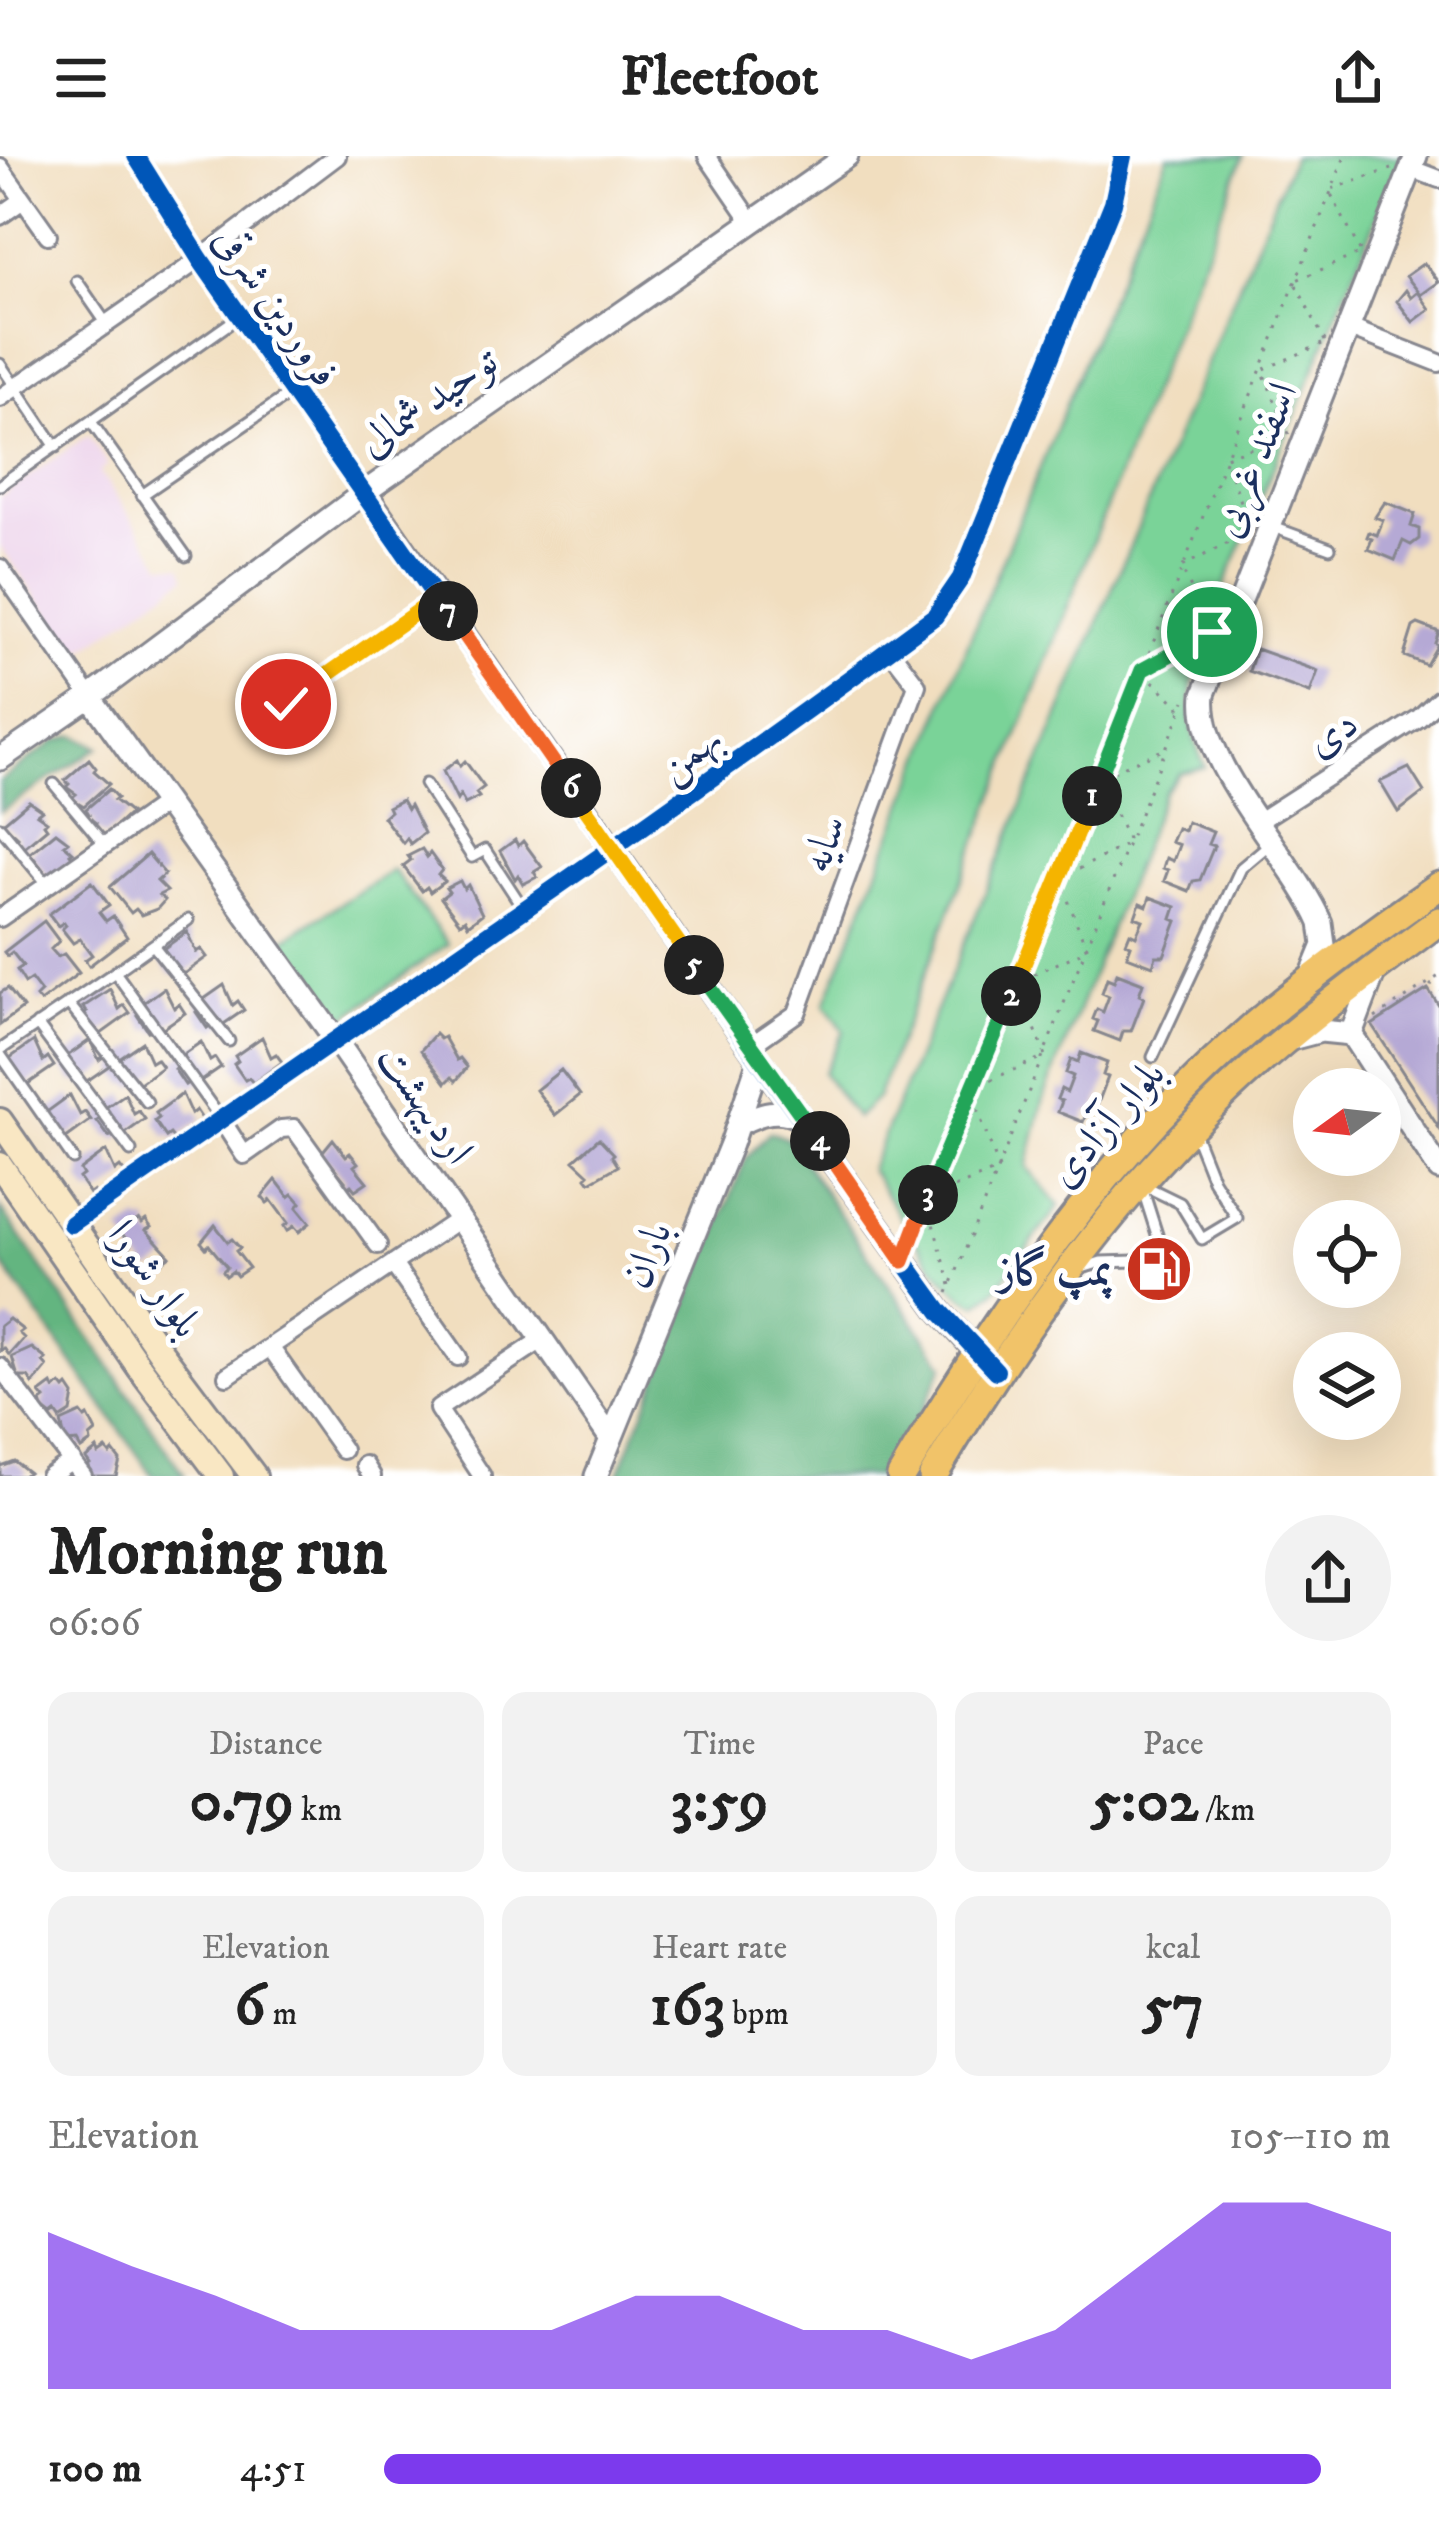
<!DOCTYPE html>
<meta charset="utf-8">
<style>
:root{--surface:#fff;--page:#f2f2f2;--text:#222;--muted:#767676;--accent:#7c3aed}
body{margin:0;font-family:"IM FELL DW Pica",Amiri,serif;background:var(--page);color:var(--text);height:100vh;display:flex;flex-direction:column;font-size:45px;white-space:nowrap}
*{box-sizing:border-box;margin:0}
p{font-size:39px;color:var(--muted)}
.icon{flex:none;width:66px;height:66px;fill:none;stroke:currentColor;stroke-width:2;stroke-linecap:round;stroke-linejoin:round}
.map{position:relative;height:1320px;overflow:hidden}
.drawer{display:flex;flex-direction:column;background:var(--surface);flex:1}
.drawer>*{flex:none}
.needle{width:78px;rotate:255deg}
.fabs{position:absolute;left:1293px;top:912px;display:grid;gap:24px}
.fabs a{display:grid;place-items:center;width:108px;height:108px;border-radius:50%;background:var(--surface);box-shadow:0 12px 48px #0002;font-size:60px}
.pin{position:absolute;display:grid;place-items:center;width:102px;height:102px;color:#fff;margin:-51px;border:6px solid #fff;border-radius:50%;box-shadow:0 3px 12px #0007}
.km{position:absolute;width:60px;height:60px;margin:-30px;border-radius:50%;background:#222;color:#fff;font-size:33px;line-height:60px;text-align:center}
.round{display:grid;place-items:center;flex:none;width:126px;height:126px;border-radius:63px;background:var(--page)}
.summary{display:flex;align-items:center;justify-content:space-between;height:204px;padding:0 48px}
h1{font-size:66px;font-weight:800;line-height:90px}
.metrics{display:grid;grid-template-columns:repeat(3,1fr);gap:18px;height:204px;padding:12px 48px}
.metrics div{display:grid;align-content:center;border-radius:24px;background:var(--page);text-align:center}
.metrics b{font-size:60px;font-weight:800}
.metrics small{font-size:33px;font-weight:400}
.metrics p{font-size:33px}
.chart{height:336px;padding:24px 48px}
.chart p{display:flex;justify-content:space-between}
.chart svg{width:100%;height:216px;margin-top:12px;fill:var(--accent);opacity:.7}
ul{padding:0 48px;list-style:none;font-size:39px}
li{display:grid;grid-template-columns:192px 144px 1fr;align-items:center;height:90px}
li i{height:30px;border-radius:15px;background:var(--accent)}
header{display:flex;justify-content:space-between;align-items:center;height:156px;padding:0 48px;background:var(--surface);font-size:54px;font-weight:800}
.map>svg:first-child{display:block}
.built{fill:#ecd1ea}
.green{fill:#7ad398;stroke:#4a817b;stroke-width:3}
.forest{fill:#63b580;stroke:#3f726f;stroke-width:3}
.building{fill:#b5a9d5}
.lines{fill:none;stroke-linecap:round;stroke-linejoin:round}
.service-casing{stroke:#86868e;stroke-width:15}
.minor-casing{stroke:#86868e;stroke-width:22}
.tertiary-casing{stroke:#86868e;stroke-width:27}
.secondary-casing{stroke:#86868e;stroke-width:30}
.primary-casing{stroke:#86868e;stroke-width:33}
.path{stroke:#86868e;stroke-width:3;stroke-dasharray:3 9;stroke-linecap:butt}
.service{stroke:#fff;stroke-width:9}
.minor{stroke:#fff;stroke-width:16}
.tertiary{stroke:#fff;stroke-width:21}
.secondary{stroke:#f9e7c3;stroke-width:24}
.primary{stroke:#f1c369;stroke-width:27}
.cycleway-casing{stroke:#fff;stroke-width:26}
.cycleway{stroke:#0057b8;stroke-width:18}
.split-1-casing{stroke:#fff;stroke-width:24}
.split-2-casing{stroke:#fff;stroke-width:24}
.split-3-casing{stroke:#fff;stroke-width:24}
.split-4-casing{stroke:#fff;stroke-width:24}
.split-5-casing{stroke:#fff;stroke-width:24}
.split-6-casing{stroke:#fff;stroke-width:24}
.split-7-casing{stroke:#fff;stroke-width:24}
.split-8-casing{stroke:#fff;stroke-width:24}
.split-1{stroke:#22a559;stroke-width:15}
.split-2{stroke:#f5b400;stroke-width:15}
.split-3{stroke:#22a559;stroke-width:15}
.split-4{stroke:#f0652b;stroke-width:15}
.split-5{stroke:#22a559;stroke-width:15}
.split-6{stroke:#f5b400;stroke-width:15}
.split-7{stroke:#f0652b;stroke-width:15}
.split-8{stroke:#f5b400;stroke-width:15}
.labels{text-anchor:middle;stroke-width:10;stroke-linejoin:round;paint-order:stroke}
.street-label{font-size:42px;fill:#1b2f5e;stroke:#fff}
.poi-label{font-size:42px;font-weight:bold;fill:#1b2f5e;stroke:#fff;text-anchor:end}
</style>
<header><svg class="icon" aria-label="menu" viewBox="0 0 24 24"><path d="M4 6h16M4 12h16M4 18h16"/></svg>Fleetfoot<svg class="icon" aria-label="share" viewBox="0 0 24 24"><path d="M12 15V3M7 8l5-5 5 5M5 13v7h14v-7"/></svg></header>
<div class="map">
<svg width="1439" height="1320" viewBox="0 0 1439 1320">
<rect width="100%" height="100%" fill="#fff"/>
<filter id="ink" filterUnits="userSpaceOnUse"><feTurbulence type="fractalNoise" baseFrequency=".00833" numOctaves="2"/><feDisplacementMap in="SourceGraphic" scale="24" xChannelSelector="R" yChannelSelector="G"/><feConvolveMatrix kernelMatrix="1 2 1 2 8 2 1 2 1" color-interpolation-filters="sRGB"/></filter>
<filter id="wash" filterUnits="userSpaceOnUse"><feTurbulence type="fractalNoise" baseFrequency=".004" numOctaves="4" result="noise"/><feDisplacementMap in="SourceGraphic" scale="48" xChannelSelector="R" yChannelSelector="G"/><feGaussianBlur stdDeviation="2.7" result="paint"/><feColorMatrix in="noise" values="0 0 0 0 0 0 0 0 0 0 0 0 0 0 0 0 0 1.4 0 .05"/><feComposite in="paint" operator="in"/></filter>
<g filter="url(#wash)">
<rect width="100%" height="100%" fill="#f1debf"/>
<path class="built" d="M 88,279 L 108,309 L 100,316 L 162,408 L 182,410 L 186,421 L 83,494 L 74,493 L 0,390 L 0,341 Z"/>
<path class="green" d="M 1168,0 L 1243,0 L 877,942 L 856,962 L 823,917 L 844,875 L 825,848 L 951,529 Z
M 1293,0 L 1402,0 L 1207,472 C 1193,527 1179,557 1205,611 L 1180,617 L 1164,636 L 1044,942 L 1027,1011 L 1059,1050 L 994,1136 L 977,1148 C 941,1136 892,1047 870,1013 Z
M 393,714 L 448,788 L 340,865 L 282,785 Z"/>
<path class="forest" d="M 75,579 L 99,591 L 0,656 L 0,625 L 55,585 Z
M 770,976 L 788,983 L 944,1209 L 891,1320 L 618,1320 L 746,1002 Z
M 0,1051 L 185,1320 L 153,1320 L 0,1105 Z"/>
<g id="blocks">
<path class="building" d="M 1424,107 L 1439,126 L 1421,139 L 1406,120 Z
M 1406,134 L 1411,142 L 1418,136 L 1430,153 L 1413,166 L 1397,145 Z
M 1385,346 L 1415,358 L 1411,370 L 1419,373 L 1419,383 L 1411,389 L 1403,385 L 1395,404 L 1368,393 L 1372,383 L 1367,381 L 1369,376 L 1377,379 L 1383,364 L 1375,361 Z
M 1418,468 L 1439,476 L 1435,487 L 1438,488 L 1426,509 L 1404,500 L 1413,471 Z
M 1256,493 L 1318,515 L 1310,537 L 1249,515 Z
M 89,603 L 96,612 L 94,615 L 109,628 L 84,650 L 71,642 L 76,638 L 66,631 L 69,628 L 65,624 Z
M 457,604 L 460,610 L 465,605 L 484,631 L 476,637 L 479,641 L 465,648 L 460,639 L 457,644 L 443,615 Z
M 1409,612 L 1424,636 L 1398,656 L 1380,626 Z
M 109,633 L 117,642 L 114,644 L 130,657 L 105,680 L 92,671 L 96,667 L 86,660 L 89,658 L 86,653 Z
M 402,644 L 407,653 L 410,649 L 424,677 L 410,688 L 407,682 L 403,687 L 383,661 L 390,655 L 388,651 Z
M 29,645 L 42,654 L 37,658 L 47,665 L 44,668 L 47,672 L 23,692 L 16,683 L 18,681 L 3,667 Z
M 1187,666 L 1213,676 L 1208,688 L 1214,690 L 1200,724 L 1193,725 L 1189,735 L 1164,725 L 1168,714 L 1163,712 L 1166,702 L 1173,705 L 1179,689 L 1171,686 L 1177,672 L 1184,675 Z
M 56,676 L 68,685 L 64,688 L 73,696 L 70,698 L 74,703 L 50,723 L 30,697 Z
M 515,684 L 518,690 L 523,685 L 542,711 L 534,716 L 537,721 L 523,728 L 518,719 L 515,723 L 500,695 Z
M 422,693 L 427,701 L 430,697 L 442,714 L 438,719 L 445,725 L 430,736 L 427,731 L 422,735 L 403,710 L 411,704 L 408,700 Z
M 148,698 L 165,718 L 157,725 L 167,735 L 159,739 L 165,744 L 157,753 L 141,759 L 136,753 L 131,757 L 110,731 Z
M 460,725 L 464,733 L 468,729 L 482,758 L 468,769 L 465,763 L 460,767 L 441,742 L 449,736 L 446,732 Z
M 92,726 L 109,749 L 99,756 L 106,765 L 113,760 L 127,781 L 89,810 L 85,804 L 92,799 L 80,783 L 73,787 L 62,773 L 66,769 L 64,766 L 58,770 L 49,758 Z
M 1150,741 L 1176,751 L 1172,763 L 1177,765 L 1164,800 L 1156,800 L 1153,810 L 1127,800 L 1131,789 L 1126,787 L 1130,777 L 1136,780 L 1143,764 L 1135,761 L 1140,747 L 1147,750 Z
M 44,765 L 59,785 L 51,793 L 58,801 L 64,798 L 79,817 L 40,846 L 36,841 L 41,836 L 31,823 L 25,827 L 17,814 L 23,810 L 12,796 L 7,800 L 4,796 Z
M 187,776 L 196,796 L 201,793 L 207,801 L 178,822 L 175,817 L 171,819 L 159,803 L 160,795 Z
M 1117,817 L 1143,827 L 1139,839 L 1144,841 L 1131,875 L 1123,875 L 1120,885 L 1094,875 L 1098,865 L 1093,863 L 1097,853 L 1103,856 L 1109,840 L 1102,837 L 1107,822 L 1114,825 Z
M 224,829 L 233,849 L 238,845 L 244,854 L 215,874 L 211,869 L 207,872 L 196,856 L 200,853 L 197,848 Z
M 8,832 L 23,852 L 0,869 L 0,837 Z
M 164,832 L 174,852 L 179,848 L 185,857 L 156,877 L 152,872 L 148,875 L 137,859 L 141,856 L 138,851 Z
M 110,833 L 119,853 L 124,849 L 130,857 L 101,878 L 97,873 L 94,875 L 82,859 L 87,856 L 83,851 Z
M 1428,833 L 1439,850 L 1439,972 L 1372,869 Z
M 435,878 L 440,883 L 444,881 L 457,904 L 460,902 L 467,911 L 456,925 L 452,921 L 446,927 L 421,894 Z
M 262,881 L 271,901 L 276,898 L 282,906 L 253,927 L 249,922 L 245,924 L 234,908 L 238,905 L 235,900 Z
M 90,884 L 99,904 L 104,900 L 110,909 L 81,929 L 77,924 L 74,927 L 62,911 L 67,908 L 63,903 Z
M 34,885 L 43,905 L 48,901 L 54,910 L 25,930 L 7,904 Z
M 142,886 L 151,906 L 156,903 L 162,911 L 133,932 L 129,927 L 126,929 L 114,913 L 118,910 L 115,905 Z
M 201,886 L 210,905 L 215,902 L 221,911 L 192,931 L 189,926 L 185,929 L 174,913 L 178,909 L 175,904 Z
M 1081,897 L 1107,907 L 1103,919 L 1108,921 L 1095,955 L 1087,956 L 1083,966 L 1058,956 L 1062,945 L 1057,943 L 1061,933 L 1067,936 L 1073,920 L 1066,917 L 1071,903 L 1078,906 Z
M 561,914 L 580,939 L 555,959 L 536,934 Z
M 125,938 L 134,958 L 139,955 L 145,963 L 116,984 L 112,979 L 109,981 L 97,965 L 102,962 L 98,957 Z
M 182,938 L 191,958 L 196,954 L 202,963 L 174,983 L 170,978 L 166,981 L 155,965 L 159,962 L 156,957 Z
M 70,939 L 80,959 L 85,956 L 91,964 L 62,985 L 44,958 Z
M 599,982 L 614,998 L 612,1000 L 618,1010 L 590,1026 L 586,1021 L 589,1018 L 574,1004 Z
M 333,983 L 346,1000 L 350,997 L 358,1007 L 354,1010 L 367,1026 L 355,1034 L 351,1029 L 344,1034 L 340,1029 L 345,1025 L 327,1003 L 324,1006 L 319,1000 Z
M 106,995 L 115,1015 L 120,1011 L 127,1020 L 98,1040 L 94,1035 L 90,1038 L 79,1022 L 83,1019 L 80,1014 Z
M 276,1024 L 289,1041 L 293,1038 L 301,1047 L 297,1051 L 310,1067 L 299,1076 L 294,1070 L 287,1075 L 284,1070 L 288,1067 L 271,1044 L 267,1047 L 262,1041 Z
M 139,1063 L 142,1067 L 146,1064 L 151,1071 L 146,1074 L 170,1100 L 150,1115 L 129,1092 L 131,1090 L 121,1076 Z
M 215,1069 L 228,1086 L 232,1083 L 240,1092 L 236,1095 L 249,1112 L 237,1120 L 233,1115 L 226,1120 L 223,1115 L 227,1111 L 209,1089 L 206,1092 L 201,1086 Z
M 9,1163 L 23,1174 L 19,1177 L 24,1182 L 9,1199 L 4,1192 L 0,1195 L 0,1170 Z
M 32,1192 L 46,1203 L 43,1206 L 47,1211 L 33,1228 L 28,1221 L 18,1221 L 12,1201 Z
M 52,1228 L 54,1233 L 61,1228 L 65,1233 L 68,1230 L 74,1239 L 71,1256 L 60,1263 L 56,1257 L 52,1260 L 43,1253 L 41,1246 L 45,1243 L 40,1237 Z
M 81,1257 L 85,1262 L 88,1260 L 96,1276 L 90,1281 L 91,1286 L 81,1293 L 77,1286 L 66,1287 L 61,1266 Z
M 97,1293 L 99,1298 L 106,1293 L 110,1298 L 113,1295 L 120,1304 L 116,1320 L 89,1320 L 86,1311 L 90,1308 L 86,1302 Z
M 14,1305 L 28,1316 L 23,1320 L 0,1320 L 0,1310 Z"/>
</g>
</g>
<g filter="url(#ink)">
<use href="#blocks" fill-opacity="0" stroke="#86868e" stroke-width="3"/>
<g class="lines">
<g class="service-casing">
<path id="service" d="M 77,125 L 106,167
M 0,208 L 56,291
M 92,267 L 186,400
M 0,329 L 240,160
M 142,339 L 294,235
M 1273,371 L 1330,392
M 286,549 L 438,441
M 54,628 L 105,689
M 425,628 L 472,701 L 485,694 L 523,752
M 0,671 L 48,729
M 188,764 L 115,816 L 221,963
M 153,789 L 229,885
M 68,847 L 147,946
M 37,868 L 131,995
M 0,894 L 115,816
M 0,898 L 73,1003
M 1153,901 L 1241,712 L 1272,686
M 1079,1113 L 1101,1106 L 1135,1105 L 1156,1133 L 1178,1116 L 1160,1088 L 1141,1028 L 1180,1047 L 1202,1083 L 1237,1062 L 1213,1024 L 1194,976"/>
</g>
<g class="minor-casing">
<path id="minor" d="M 136,0 L 200,103 L 365,336
M 707,0 L 752,66
M 0,11 L 48,79
M 1410,12 L 1439,23
M 0,60 L 23,44
M 1347,171 L 1439,207
M 0,242 L 200,103 L 337,0
M 0,412 L 90,541
M 1259,665 L 1419,562 L 1439,543
M 0,762 L 167,646
M 750,890 L 797,857 L 917,529 L 890,494
M 221,963 L 244,999 L 281,973 L 294,972 L 378,1089
M 71,1068 C 359,866 652,670 935,460 L 961,422 L 1113,47 L 1123,0
M 393,1108 L 458,1201
M 270,1191 L 343,1294
M 0,1211 L 83,1320
M 227,1220 L 459,1063
M 365,1309 L 372,1320
M 49,1320 L 72,1304
M 482,1320 L 438,1253 L 543,1183"/>
</g>
<g class="tertiary-casing">
<path id="tertiary" d="M 365,336 L 759,904 L 940,1155 L 984,1204
M 90,541 L 335,883 L 611,1283
M 0,603 L 90,541 L 365,336 L 847,0
M 1310,823 L 1324,789 L 1321,767 C 1293,702 1196,607 1204,538 L 1416,0
M 1351,878 L 1439,1013
M 1351,878 L 1376,812
M 1287,884 L 1321,875 L 1351,878
M 739,968 C 760,957 780,950 802,964
M 596,1320 L 731,988 L 759,904"/>
</g>
<g class="secondary-casing">
<path id="secondary" d="M 0,965 L 162,1198 L 254,1320
M 0,1009 L 140,1212 L 221,1320"/>
</g>
<g class="primary-casing">
<path id="primary" d="M 901,1320 C 998,1156 1110,993 1256,868 C 1314,819 1377,773 1439,730
M 933,1320 C 1011,1187 1102,1057 1213,949 C 1282,881 1361,823 1439,765"/>
</g>
<path class="path" d="M 1360,95 L 1329,34 L 1392,13
M 1325,185 L 1294,125 L 1356,99
M 1289,278 L 1262,214 L 1322,188
M 1249,368 L 1225,301 L 1285,281
M 1211,475 L 1181,411 L 1248,377
M 1181,552 L 1141,514 L 1207,479
M 1430,828 L 1439,836
M 1375,862 L 1439,820
M 910,1086 L 1060,723 L 1345,0
M 951,1129 L 926,1044 L 999,1013 L 970,933 L 1045,900 L 1018,825 L 1087,794 L 1060,723 L 1129,687 L 1099,621 L 1165,593
M 948,1137 L 1185,545"/>
<use href="#service" class="service"/>
<use href="#minor" class="minor"/>
<use href="#tertiary" class="tertiary"/>
<use href="#secondary" class="secondary"/>
<use href="#primary" class="primary"/>
<g class="cycleway-casing">
<path id="cycleway" d="M 136,0 L 200,103 L 759,904 L 940,1155 L 996,1215
M 71,1068 C 359,866 652,670 935,460 L 961,422 L 1113,47 L 1123,0"/>
</g>
<use href="#cycleway" class="cycleway"/>
</g>
</g>
<g class="lines" filter="url(#ink)">
<g class="split-1-casing">
<path id="split-1" d="M 1092,640 L 1142,514 L 1212,476"/>
</g>
<g class="split-2-casing">
<path id="split-2" d="M 1011,840 L 1092,640"/>
</g>
<g class="split-3-casing">
<path id="split-3" d="M 928,1039 L 1011,840"/>
</g>
<g class="split-4-casing">
<path id="split-4" d="M 820,985 L 903,1105 L 928,1039"/>
</g>
<g class="split-5-casing">
<path id="split-5" d="M 694,809 L 820,985"/>
</g>
<g class="split-6-casing">
<path id="split-6" d="M 571,632 L 694,809"/>
</g>
<g class="split-7-casing">
<path id="split-7" d="M 448,455 L 571,632"/>
</g>
<g class="split-8-casing">
<path id="split-8" d="M 286,548 L 438,441 L 448,455"/>
</g>
<use href="#split-1" class="split-1"/>
<use href="#split-2" class="split-2"/>
<use href="#split-3" class="split-3"/>
<use href="#split-4" class="split-4"/>
<use href="#split-5" class="split-5"/>
<use href="#split-6" class="split-6"/>
<use href="#split-7" class="split-7"/>
<use href="#split-8" class="split-8"/>
</g>
<defs>
<g id="fuel-disc" transform="scale(3.45)"><circle r="9.5" fill="#c8321e" stroke="#fff"/><path d="M-5.5-6h7V0h2V4h1.3V-2.5L3-4.5l.8-.8L6-3V5H2.5V1h-1V6h-7ZM-4.2-4.7v3.2H.2V-4.7Z" fill="#fff"/></g>
</defs>
<g fill-rule="evenodd">
<use href="#fuel-disc" x="1159" y="1113"/>
</g>
<g class="labels">
<g class="street-label">
<text transform="translate(278 149) rotate(55)" y="15">فروردین شرقی</text>
<text transform="translate(427 244) rotate(-35)" y="15">توحید شمالی</text>
<text transform="translate(1253 303) rotate(-68)" y="15">اسفند غربی</text>
<text transform="translate(1331 575) rotate(-33)" y="15">دی</text>
<text transform="translate(689 595) rotate(-36)" y="15">بهمن</text>
<text transform="translate(822 687) rotate(-70)" y="15">سایه</text>
<text transform="translate(427 947) rotate(55)" y="15">اردیبهشت</text>
<text transform="translate(1105 966) rotate(-49)" y="15">بلوار آزادی</text>
<text transform="translate(645 1098) rotate(-68)" y="15">باران</text>
<text transform="translate(156 1122) rotate(55)" y="15">بلوار شورا</text>
</g>
<g class="poi-label">
<text x="1112" y="1128">پمپ گاز</text>
</g>
</g>
</svg>
<div class="fabs">
<a><svg class="needle" viewBox="-14 -14 28 28"><path d="M0-13l5 13h-10z" fill="#e53935"/><path d="M0 13l5-13h-10z" fill="#767676"/></svg></a>
<a><svg class="icon" aria-label="locate" viewBox="0 0 24 24"><circle cx="12" cy="12" r="6"/><path d="M12 2v4M12 18v4M2 12h4M18 12h4"/></svg></a>
<a><svg class="icon" aria-label="layers" viewBox="0 0 24 24"><path d="M12 4l9 5-9 5-9-5zM3 14l9 5 9-5"/></svg></a>
</div>
<div class="pin" style="left:1212px;top:476px;background:#1e9e55"><svg class="icon" aria-label="arrive" viewBox="0 0 24 24"><path d="M6 21V4h12l-3 4 3 4H6"/></svg></div>
<div class="pin" style="left:286px;top:548px;background:#d93025"><svg class="icon" aria-label="check" viewBox="0 0 24 24"><path d="M5 12l5 5 9-10"/></svg></div>
<b class="km" style="left:1092px;top:640px">1</b>
<b class="km" style="left:1011px;top:840px">2</b>
<b class="km" style="left:928px;top:1039px">3</b>
<b class="km" style="left:820px;top:985px">4</b>
<b class="km" style="left:694px;top:809px">5</b>
<b class="km" style="left:571px;top:632px">6</b>
<b class="km" style="left:448px;top:455px">7</b>
</div>
<section class="drawer">
<div class="summary"><div><h1>Morning run</h1><p>06:06</p></div><a class="round"><svg class="icon" aria-label="share" viewBox="0 0 24 24"><path d="M12 15V3M7 8l5-5 5 5M5 13v7h14v-7"/></svg></a></div>
<div class="metrics">
<div><p>Distance</p><b>0.79<small> km</small></b></div>
<div><p>Time</p><b>3:59</b></div>
<div><p>Pace</p><b>5:02<small> /km</small></b></div>
</div>
<div class="metrics">
<div><p>Elevation</p><b>6<small> m</small></b></div>
<div><p>Heart rate</p><b>163<small> bpm</small></b></div>
<div><p>kcal</p><b>57</b></div>
</div>
<div class="chart"><p><span>Elevation</span>105–110 m</p>
<svg viewBox="0 0 160 44" preserveAspectRatio="none"><path d="M0 44V12L10 19L20 25L30 32L40 32L50 32L60 32L70 25L80 25L90 32L100 32L110 38L120 32L130 19L140 6L150 6L160 12V44z"/></svg>
</div>
<ul>
<li><b>100 m</b>4:51<i style="width:93%"></i></li>
</ul>
</section>
